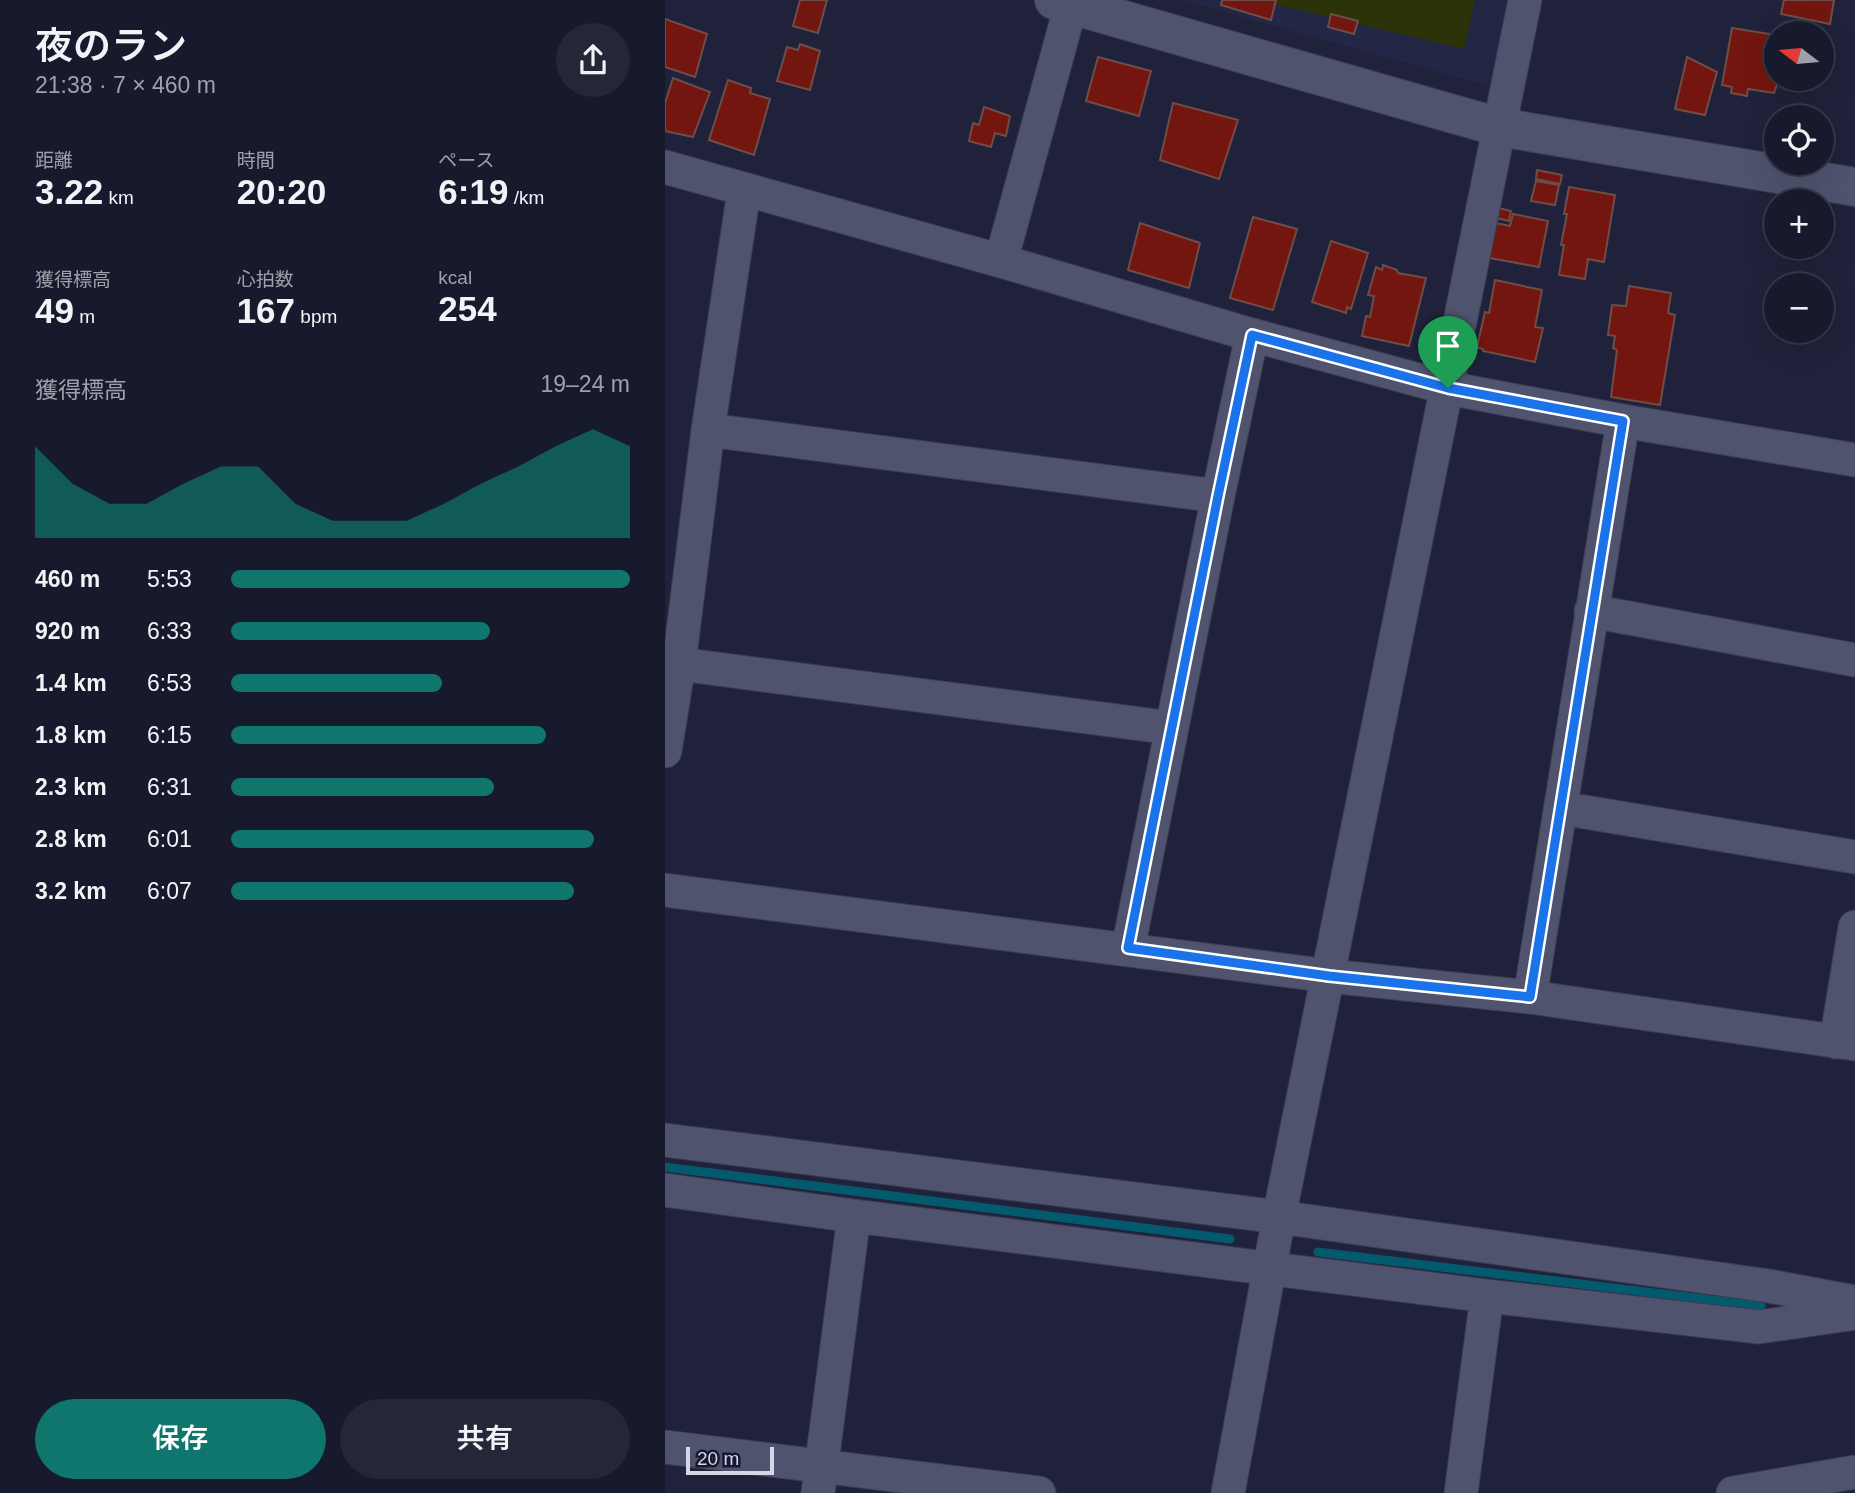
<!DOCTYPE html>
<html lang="ja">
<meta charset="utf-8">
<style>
:root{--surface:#171a2c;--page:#242738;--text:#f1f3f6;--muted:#9ea1a9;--line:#363848;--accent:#0f766e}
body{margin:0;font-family:Helvetica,"Noto Sans JP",sans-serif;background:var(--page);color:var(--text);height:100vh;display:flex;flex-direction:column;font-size:26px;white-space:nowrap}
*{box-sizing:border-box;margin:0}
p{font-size:23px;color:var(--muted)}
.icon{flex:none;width:38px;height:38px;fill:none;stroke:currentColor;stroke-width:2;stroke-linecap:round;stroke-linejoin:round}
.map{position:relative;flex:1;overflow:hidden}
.panel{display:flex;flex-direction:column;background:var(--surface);width:665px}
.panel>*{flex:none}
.needle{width:46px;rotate:286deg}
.controls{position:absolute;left:1099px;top:21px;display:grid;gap:14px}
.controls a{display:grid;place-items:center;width:70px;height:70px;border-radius:50%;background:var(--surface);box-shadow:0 7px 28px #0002,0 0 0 2px var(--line);font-size:35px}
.scale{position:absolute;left:21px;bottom:18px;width:88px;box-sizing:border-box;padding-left:7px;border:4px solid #d4d7e8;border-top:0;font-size:19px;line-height:24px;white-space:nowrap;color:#d4d7e8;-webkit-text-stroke:5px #161830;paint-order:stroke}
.pin{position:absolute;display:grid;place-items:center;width:60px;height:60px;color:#fff;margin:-72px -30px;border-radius:50% 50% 50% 0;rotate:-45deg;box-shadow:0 0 7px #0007}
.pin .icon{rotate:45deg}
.round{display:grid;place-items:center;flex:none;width:74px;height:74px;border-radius:37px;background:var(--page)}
.overview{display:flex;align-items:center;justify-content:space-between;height:119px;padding:0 35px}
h1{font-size:38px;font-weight:600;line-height:52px}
.stats{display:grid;grid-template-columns:repeat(3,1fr);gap:10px;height:119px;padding:7px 35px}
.stats div{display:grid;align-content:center}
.stats b{font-size:35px;font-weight:600}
.stats small{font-size:19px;font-weight:400}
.stats p{font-size:19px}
.chart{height:196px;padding:14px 35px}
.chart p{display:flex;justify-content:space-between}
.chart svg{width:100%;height:126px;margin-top:7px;fill:var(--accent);opacity:.7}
.button{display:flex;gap:14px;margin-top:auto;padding:14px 35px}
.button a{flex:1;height:80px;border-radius:42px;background:var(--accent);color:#fff;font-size:28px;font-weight:600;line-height:80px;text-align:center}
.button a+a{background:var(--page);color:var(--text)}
ul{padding:0 35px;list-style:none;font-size:23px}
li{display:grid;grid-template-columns:112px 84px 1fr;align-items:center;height:52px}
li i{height:18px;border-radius:9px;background:var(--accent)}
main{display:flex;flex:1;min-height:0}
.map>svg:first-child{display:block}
.built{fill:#232645}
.green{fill:#2d3308}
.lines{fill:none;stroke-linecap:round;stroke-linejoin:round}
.stream{stroke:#045a6d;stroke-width:9}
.building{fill:#73160f;stroke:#6e4d48;stroke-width:2}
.minor-casing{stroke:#3a3c51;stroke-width:35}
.tertiary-casing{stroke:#3a3c51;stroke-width:40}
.minor{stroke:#4f536e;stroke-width:33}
.tertiary{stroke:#4f536e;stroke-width:38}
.route-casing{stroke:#fff;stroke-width:14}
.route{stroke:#1a73e8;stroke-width:9}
</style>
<main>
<section class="panel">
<div class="overview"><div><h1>夜のラン</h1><p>21:38 · 7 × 460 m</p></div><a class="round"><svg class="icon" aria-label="share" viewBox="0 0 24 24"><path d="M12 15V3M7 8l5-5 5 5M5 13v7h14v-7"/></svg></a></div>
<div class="stats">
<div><p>距離</p><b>3.22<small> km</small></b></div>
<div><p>時間</p><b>20:20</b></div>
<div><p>ペース</p><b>6:19<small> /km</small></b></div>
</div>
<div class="stats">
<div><p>獲得標高</p><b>49<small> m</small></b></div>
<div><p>心拍数</p><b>167<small> bpm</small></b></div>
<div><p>kcal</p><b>254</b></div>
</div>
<div class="chart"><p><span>獲得標高</span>19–24 m</p>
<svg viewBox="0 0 160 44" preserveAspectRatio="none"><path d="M0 44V12L10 25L20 32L30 32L40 25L50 19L60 19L70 32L80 38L90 38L100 38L110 32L120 25L130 19L140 12L150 6L160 12V44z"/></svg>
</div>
<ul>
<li><b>460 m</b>5:53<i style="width:100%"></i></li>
<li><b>920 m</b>6:33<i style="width:65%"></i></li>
<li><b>1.4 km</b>6:53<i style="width:53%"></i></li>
<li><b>1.8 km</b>6:15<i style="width:79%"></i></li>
<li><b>2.3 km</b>6:31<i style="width:66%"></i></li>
<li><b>2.8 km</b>6:01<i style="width:91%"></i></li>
<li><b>3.2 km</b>6:07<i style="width:86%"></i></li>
</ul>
<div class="button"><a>保存</a><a>共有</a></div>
</section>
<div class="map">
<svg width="1190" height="1493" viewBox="0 0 1190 1493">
<rect width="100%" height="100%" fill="#1f223a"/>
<path class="built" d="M 517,0 L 844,0 L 829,79 L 820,85 Z"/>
<path class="green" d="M 592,0 L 810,0 L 799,49 Z"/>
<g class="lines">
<path class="stream" d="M 0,1167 L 565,1239
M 653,1252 L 1096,1306"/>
</g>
<path class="building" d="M 135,0 L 162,0 L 153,33 L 128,26 Z
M 557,0 L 611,0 L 606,20 L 556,5 Z
M 1119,0 L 1169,0 L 1165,24 L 1116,14 Z
M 666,14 L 693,21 L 689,34 L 663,27 Z
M 0,19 L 42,34 L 30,77 L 0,67 Z
M 1067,28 L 1111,35 L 1111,79 L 1114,79 L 1109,93 L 1083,89 L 1082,96 L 1066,93 L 1067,87 L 1057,85 Z
M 135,44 L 155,51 L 145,90 L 112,81 L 122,47 L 133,50 Z
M 433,57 L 486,71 L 474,116 L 421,101 Z
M 1022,57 L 1052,72 L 1040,115 L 1010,109 Z
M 8,78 L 45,92 L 28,137 L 0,131 L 0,103 Z
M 63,80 L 86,88 L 85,93 L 105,99 L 89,155 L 44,140 Z
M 508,103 L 573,120 L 554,179 L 495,160 Z
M 319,107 L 345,116 L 341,136 L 330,133 L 326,147 L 304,141 L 308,123 L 314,125 Z
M 872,170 L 897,175 L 895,184 L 871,179 Z
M 871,181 L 894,185 L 890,205 L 866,201 Z
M 904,187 L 950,195 L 939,262 L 923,259 L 920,279 L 894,275 L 899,245 L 896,245 L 902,214 L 899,214 Z
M 829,207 L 846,211 L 844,221 L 827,217 Z
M 848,214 L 883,221 L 874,267 L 819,257 L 826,222 L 845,226 Z
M 588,217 L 632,229 L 608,310 L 565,298 Z
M 475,223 L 535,243 L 524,288 L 463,270 Z
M 666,241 L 703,253 L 686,309 L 682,307 L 681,313 L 647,302 Z
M 718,265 L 732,270 L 733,273 L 761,278 L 744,346 L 697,336 L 701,316 L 705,317 L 709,296 L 703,295 L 711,267 L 717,270 Z
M 830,280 L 877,290 L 870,327 L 878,328 L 870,362 L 818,351 L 818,349 L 812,347 L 820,312 L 824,313 Z
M 964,286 L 1006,293 L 1003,313 L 1010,315 L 995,405 L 946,397 L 952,350 L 948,348 L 950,336 L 943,335 L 947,305 L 961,306 Z"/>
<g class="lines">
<g class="minor-casing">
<path id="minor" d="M 0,167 L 336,261 L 587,335 L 783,388 L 958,421 L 1190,460
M 336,261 L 406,5
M 43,430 L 553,496
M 926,611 L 1190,660
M 14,664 L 507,728
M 0,751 L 14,664 L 43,430 L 79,191
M 896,808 L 1190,857
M 0,890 L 664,976 L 865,997 L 1190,1044
M 463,949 L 553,496 L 587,335
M 865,997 L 958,421
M 1171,1042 L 1190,927
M 0,1140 L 614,1217 L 1104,1286 L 1190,1302
M 0,1190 L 189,1216 L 822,1296 L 1094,1327 L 1190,1313
M 0,1447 L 374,1493
M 153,1493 L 189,1216
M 563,1493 L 614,1217 L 860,0
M 796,1493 L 822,1296
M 1068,1493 L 1190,1472"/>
</g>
<g class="tertiary-casing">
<path id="tertiary" d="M 389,0 L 834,127 L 1190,187"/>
</g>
<use href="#minor" class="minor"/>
<use href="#tertiary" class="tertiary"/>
</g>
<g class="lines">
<g class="route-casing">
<path id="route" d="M 587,335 L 783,388 L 958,421 L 865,997 L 664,976 L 463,948 L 553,496 Z"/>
</g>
<use href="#route" class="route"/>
</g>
</svg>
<div class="controls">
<a><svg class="needle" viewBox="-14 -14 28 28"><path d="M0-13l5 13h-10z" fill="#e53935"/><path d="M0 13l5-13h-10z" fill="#9ea1a9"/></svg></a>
<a><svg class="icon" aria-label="locate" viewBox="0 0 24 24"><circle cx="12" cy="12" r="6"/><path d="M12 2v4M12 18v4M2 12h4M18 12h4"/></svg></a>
<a>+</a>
<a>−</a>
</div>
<div class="scale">20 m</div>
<div class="pin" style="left:783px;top:388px;background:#1e9e55"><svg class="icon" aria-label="arrive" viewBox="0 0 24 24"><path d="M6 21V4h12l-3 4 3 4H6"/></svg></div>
</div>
</main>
